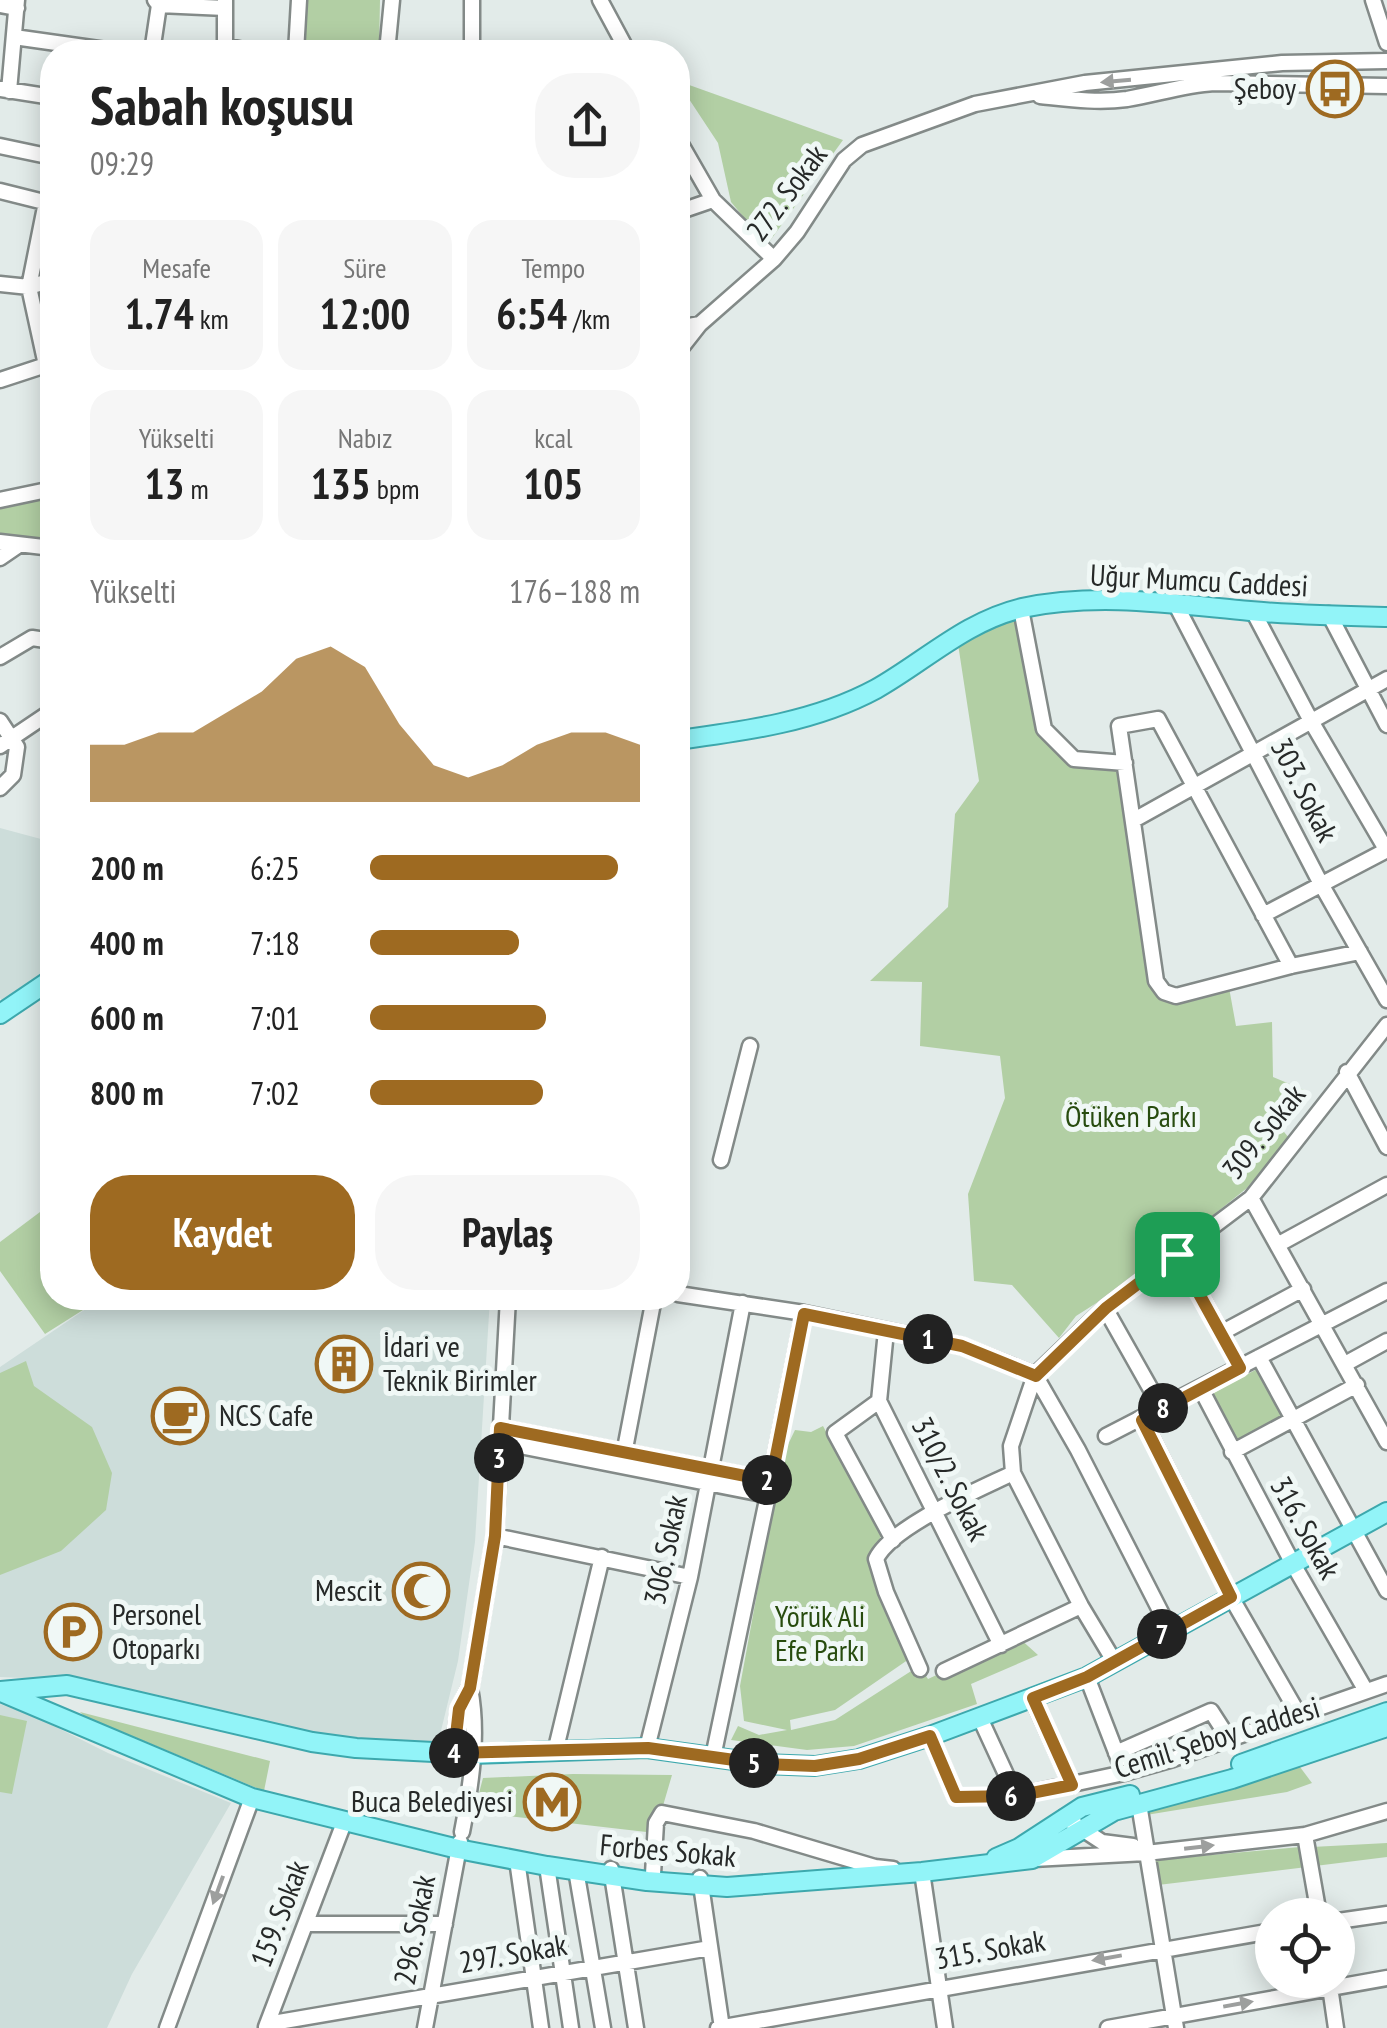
<!DOCTYPE html>
<html lang="tr">
<meta charset="utf-8">
<style>
:root{--surface:#fff;--page:#f6f6f6;--text:#222;--muted:#767676;--accent:#9e6a21}
body{margin:0;font-family:"PT Sans Narrow",sans-serif;background:var(--page);color:var(--text);height:100vh;display:flex;flex-direction:column;font-size:38px;white-space:nowrap}
*{box-sizing:border-box;margin:0}
p{font-size:32px;color:var(--muted)}
.icon{flex:none;width:55px;height:55px;fill:none;stroke:currentColor;stroke-width:2;stroke-linecap:round;stroke-linejoin:round}
.map{position:relative;flex:1;overflow:hidden}
.sheet{position:absolute;left:40px;top:40px;width:650px;height:1270px;display:flex;flex-direction:column;background:var(--surface);border-radius:40px;box-shadow:0 5px 25px #0003}
.sheet>*{flex:none}
.buttons{position:absolute;left:1255px;top:1898px;display:grid;gap:20px}
.buttons a{display:grid;place-items:center;width:100px;height:100px;border-radius:50%;background:var(--surface);box-shadow:0 5px 25px #0003;font-size:50px}
.pin{position:absolute;display:grid;place-items:center;width:85px;height:85px;color:#fff;margin:-42px;border-radius:20px;box-shadow:0 5px 15px #0006}
.km{position:absolute;width:50px;height:50px;margin:-25px;border-radius:50%;background:#222;color:#fff;font-size:28px;line-height:50px;text-align:center}
.round{display:grid;place-items:center;flex:none;width:105px;height:105px;border-radius:40px;background:var(--page)}
.overview{display:flex;align-items:center;justify-content:space-between;height:170px;padding:0 50px}
h1{font-size:55px;font-weight:700;line-height:75px}
.stats{display:grid;grid-template-columns:repeat(3,1fr);gap:15px;height:170px;padding:10px 50px}
.stats div{display:grid;align-content:center;border-radius:25px;background:var(--page);text-align:center}
.stats b{font-size:42px;font-weight:700}
.stats small{font-size:28px;font-weight:400}
.stats p{font-size:28px}
.chart{height:280px;padding:20px 50px}
.chart p{display:flex;justify-content:space-between}
.chart svg{width:100%;height:180px;margin-top:10px;fill:var(--accent);opacity:.7}
.primary-button{display:flex;gap:20px;margin-top:auto;padding:20px 50px}
.primary-button a{flex:1;height:115px;border-radius:40px;background:var(--accent);color:#fff;font-size:40px;font-weight:700;line-height:115px;text-align:center}
.primary-button a+a{background:var(--page);color:var(--text)}
ul{padding:0 50px;list-style:none;font-size:32px}
li{display:grid;grid-template-columns:160px 120px 1fr;align-items:center;height:75px}
li i{height:25px;border-radius:12px;background:var(--accent)}
.map>svg:first-child{display:block}
.built{fill:#cdddda}
.green{fill:#b2cfa4}
.lines{fill:none;stroke-linecap:round;stroke-linejoin:round}
.minor-casing{stroke:#838a88;stroke-width:19}
.major-casing{stroke:#3da8ad;stroke-width:22}
.minor{stroke:#fff;stroke-width:14}
.major{stroke:#92f4f8;stroke-width:18}
.oneway{fill:#9d9f9e}
.route-casing{stroke:#fff;stroke-width:20}
.route{stroke:#9e6a21;stroke-width:12}
.labels{text-anchor:middle;stroke-width:10;stroke-linejoin:round;paint-order:stroke}
.poi-label{font-size:30px;fill:#262928;stroke:#f0f8f6;text-anchor:end}
.street-label{font-size:30px;fill:#262928;stroke:#f0f8f6}
.park-label{font-size:30px;fill:#284c0f;stroke:#f0f8f6}
</style>
<div class="map">
<svg width="1387" height="2028" viewBox="0 0 1387 2028">
<rect width="100%" height="100%" fill="#e2ebe9"/>
<path class="built" d="M 0,828 L 52,842 L 52,971 L 3,1003 L 0,998 Z
M 102,1298 L 490,1298 L 475,1542 L 458,1661 L 437,1747 L 312,1737 L 69,1680 L 0,1677 L 0,1367 Z
M 0,1704 L 38,1718 L 108,1753 L 231,1803 L 132,1974 L 107,2028 L 0,2028 Z"/>
<path class="green" d="M 304,0 L 380,0 L 379,52 L 303,52 Z
M 678,81 L 843,140 L 767,245 L 731,202 L 718,143 L 685,93 L 678,88 Z
M 46,493 L 52,509 L 52,542 L 0,535 L 0,505 Z
M 1018,618 L 1044,729 L 1074,759 L 1125,763 L 1164,992 L 1228,982 L 1236,1026 L 1272,1022 L 1273,1077 L 1304,1090 L 1275,1121 L 1289,1138 L 1247,1188 L 1131,1281 L 1076,1316 L 1059,1338 L 1012,1285 L 974,1281 L 968,1194 L 1005,1098 L 1000,1056 L 920,1046 L 922,982 L 870,981 L 948,907 L 955,814 L 979,781 L 958,644 Z
M 52,1203 L 52,1298 L 102,1298 L 45,1334 L 0,1271 L 0,1242 Z
M 26,1361 L 34,1386 L 92,1427 L 112,1473 L 106,1510 L 61,1551 L 0,1575 L 0,1373 Z
M 1257,1369 L 1284,1417 L 1236,1443 L 1208,1396 Z
M 823,1426 L 882,1535 L 869,1557 L 879,1592 L 912,1657 L 835,1710 L 790,1720 L 791,1730 L 835,1720 L 919,1666 L 928,1679 L 1018,1637 L 1038,1655 L 971,1684 L 977,1704 L 854,1746 L 807,1750 L 731,1740 L 738,1726 L 759,1735 L 787,1730 L 744,1721 L 740,1686 L 782,1457 L 795,1430 L 811,1432 Z
M 80,1712 L 270,1761 L 264,1791 L 84,1716 Z
M 0,1715 L 27,1721 L 12,1794 L 0,1792 Z
M 1297,1763 L 1312,1783 L 1287,1792 L 1146,1815 L 1145,1808 Z
M 573,1774 L 672,1775 L 655,1833 L 474,1812 L 483,1778 Z
M 1387,1843 L 1387,1857 L 1315,1866 L 1312,1847 Z
M 1300,1847 L 1307,1867 L 1158,1885 L 1155,1860 Z"/>
<g class="lines">
<g class="minor-casing">
<path id="minor" d="M 155,0 L 159,5 L 225,8
M 225,0 L 225,46 L 253,52
M 600,0 L 628,52
M 1373,0 L 1387,43
M 0,5 L 17,8
M 14,37 L 120,52
M 152,52 L 159,5
M 296,52 L 299,0
M 387,52 L 392,0
M 472,52 L 472,0
M 1,89 L 52,97
M 9,91 L 17,0
M 1040,96 C 1069,99 1098,103 1127,99 C 1157,94 1184,85 1214,83 L 1387,86
M 678,139 L 713,200 L 774,259
M 0,146 L 52,157
M 0,191 L 52,204
M 678,212 L 713,200
M 0,284 L 29,287 L 52,280
M 678,328 L 700,324
M 678,352 L 700,324 L 774,259 L 797,232 L 844,160 L 862,145 L 975,104 L 1085,83 L 1282,63 L 1387,61
M 46,365 L 29,287 L 46,202
M 0,380 L 52,363
M 0,500 L 52,489
M 0,542 L 52,548
M 0,558 L 19,545
M 1175,603 L 1321,884 L 1387,1000
M 1021,609 L 1044,729 L 1074,759 L 1125,763
M 1253,611 L 1311,721 L 1387,851
M 1329,614 L 1387,725
M 0,657 L 32,638 L 52,641
M 0,721 L 17,747 L 13,775 L 0,788
M 0,746 L 52,711
M 1134,820 L 1387,679
M 1263,915 L 1387,850
M 1291,966 L 1158,719 L 1119,726 L 1156,981 L 1164,992 L 1176,996 L 1291,966 L 1360,952
M 1347,1072 L 1387,1147
M 721,1160 L 750,1046
M 1251,1198 L 1387,1442
M 1279,1244 L 1387,1185
M 1177,1253 L 1240,1368
M 678,1294 L 804,1313 L 962,1346 L 1035,1375
M 1105,1308 L 1162,1409
M 886,1331 L 879,1401 L 1001,1645
M 1221,1333 L 1303,1289
M 1259,1357 L 1387,1591
M 1345,1364 L 1387,1341
M 1035,1375 L 1078,1450 L 1170,1630
M 1201,1389 L 1293,1564 L 1366,1691
M 879,1401 L 835,1433 L 893,1540
M 1142,1419 L 1231,1597 L 1299,1715
M 500,1428 L 771,1481
M 1106,1436 L 1387,1291
M 500,1442 L 768,1495 L 804,1313
M 1232,1452 L 1357,1385
M 623,1459 L 654,1298
M 495,1536 L 690,1577
M 1114,1661 L 1081,1606 L 1013,1473 L 1011,1446 L 1035,1375 L 1105,1308 L 1251,1198 L 1387,1025
M 920,1669 L 886,1592 L 876,1559 C 892,1526 978,1490 1013,1473
M 944,1671 L 1081,1606
M 1087,1677 L 1119,1760
M 1033,1699 L 1072,1785
M 980,1718 L 1016,1796
M 930,1736 L 956,1797 L 1016,1796 L 1124,1773 L 1173,1759 L 1387,1684
M 556,1748 L 602,1557
M 647,1748 L 690,1577 L 743,1303
M 453,1753 L 459,1709 L 469,1689
M 1116,1753 L 1211,1711 L 1229,1739
M 713,1757 L 768,1495
M 1139,1804 L 1176,2028
M 1064,1817 L 1102,1842 L 1133,1846
M 462,1832 C 471,1786 479,1735 470,1688 L 495,1536 L 508,1298
M 1305,1835 L 1319,1915
M 1033,1859 L 1146,1853 L 1305,1835 L 1387,1811
M 517,1860 L 541,2028
M 547,1866 L 571,2028
M 611,1869 L 636,2028
M 576,1870 L 603,2028
M 915,1872 L 922,1872 L 945,2028
M 653,1874 L 656,1823 L 662,1813 L 754,1831 L 875,1867 L 893,1869
M 700,1878 L 722,2028
M 1338,1921 L 1387,1914
M 308,1924 L 445,1924
M 1329,1980 L 1336,2028
M 267,2024 L 710,1948
M 266,2027 L 345,1820
M 167,2028 L 252,1798
M 425,2028 L 460,1842
M 718,2028 L 1272,1931
M 1108,2028 L 1387,1978"/>
</g>
<g class="major-casing">
<path id="major" d="M 678,740 C 745,731 815,722 876,689 C 924,662 966,621 1022,608 C 1098,592 1174,604 1250,611 C 1295,615 1342,616 1387,617
M 0,1014 L 52,979
M 0,1691 L 67,1685 L 312,1742 L 356,1748 L 472,1754 L 647,1748 L 763,1764 L 815,1766 L 859,1759 L 930,1736 L 1087,1677 L 1387,1512
M 1,1692 L 252,1798 L 458,1849 L 547,1866 L 647,1881 L 727,1887 L 922,1872 L 1032,1859 L 1114,1811 L 1232,1779 L 1387,1727
M 1241,1764 L 1387,1712
M 996,1858 L 1019,1848 L 1082,1807 L 1130,1795"/>
</g>
<use href="#minor" class="minor"/>
<use href="#major" class="major"/>
</g>
<defs><path id="oneway-solid" d="M-6-.8H1V-3.2L6.5 0L1 3.2V.8H-6Z" transform="scale(2.5)"/></defs>
<g class="oneway">
<use href="#oneway-solid" transform="translate(1116 81) rotate(175)"/>
<use href="#oneway-solid" transform="translate(1199 1847) rotate(-7)"/>
<use href="#oneway-solid" transform="translate(218 1890) rotate(110)"/>
<use href="#oneway-solid" transform="translate(1107 1958) rotate(170)"/>
<use href="#oneway-solid" transform="translate(1238 2004) rotate(-10)"/>
</g>
<g class="lines">
<g class="route-casing">
<path id="route" d="M 1177,1254 L 1240,1368 L 1142,1420 L 1231,1597 L 1087,1677 L 1033,1698 L 1072,1785 L 1016,1796 L 956,1797 L 930,1736 L 859,1759 L 815,1766 L 763,1764 L 648,1748 L 454,1753 L 459,1709 L 470,1688 L 495,1536 L 500,1428 L 771,1481 L 804,1314 L 962,1346 L 1036,1376 L 1106,1308 Z"/>
</g>
<use href="#route" class="route"/>
</g>
<defs>
<g id="bus-ring" transform="scale(2.875)"><circle r="9.5" fill="#f0f8f6" stroke="#9e6a21" stroke-width="1.5"/><path d="M-5-6H5V4H4V6H2V4H-2V6H-4V4H-5ZM-3.5-4V0h7V-4ZM-3.5 1.2v1.5H-2V1.2ZM2 1.2v1.5H3.5V1.2Z" fill="#9e6a21"/></g>
<g id="building-ring" transform="scale(2.875)"><circle r="9.5" fill="#f0f8f6" stroke="#9e6a21" stroke-width="1.5"/><path d="M-4-6H4V6H1V3H-1V6H-4ZM-2.5-4.3h1.7v1.8h-1.7ZM.8-4.3h1.7v1.8H.8ZM-2.5-1h1.7V.8h-1.7ZM.8-1h1.7V.8H.8Z" fill="#9e6a21"/></g>
<g id="cafe-ring" transform="scale(2.875)"><circle r="9.5" fill="#f0f8f6" stroke="#9e6a21" stroke-width="1.5"/><path d="M-5.5-4.5H6V0H3Q3 3.5 0 3.5H-2.5Q-5.5 3.5-5.5 0ZM3-3.2v2h1.7v-2ZM-6 4.5H4V6H-6Z" fill="#9e6a21"/></g>
<g id="mosque-ring" transform="scale(2.875)"><circle r="9.5" fill="#f0f8f6" stroke="#9e6a21" stroke-width="1.5"/><path d="M3.5-4.9A6 6 0 1 0 3.5 4.9A5 5 0 1 1 3.5-4.9Z" fill="#9e6a21"/></g>
<g id="parking-ring" transform="scale(2.875)"><circle r="9.5" fill="#f0f8f6" stroke="#9e6a21" stroke-width="1.5"/><path d="M-3.5-5.5H1a3.5 3.5 0 0 1 0 7H-1V5.5H-3.5ZM-1-3.4V-.6H.8a1.4 1.4 0 0 0 0-2.8Z" fill="#9e6a21"/></g>
<g id="metro-ring" transform="scale(2.875)"><circle r="9.5" fill="#f0f8f6" stroke="#9e6a21" stroke-width="1.5"/><path d="M-5.5 5V-5H-3L0 0L3-5H5.5V5H3V-.5L0 4L-3-.5V5Z" fill="#9e6a21"/></g>
</defs>
<g fill-rule="evenodd">
<use href="#bus-ring" x="1335" y="89"/>
<use href="#building-ring" x="344" y="1364"/>
<use href="#cafe-ring" x="180" y="1416"/>
<use href="#mosque-ring" x="421" y="1591"/>
<use href="#parking-ring" x="73" y="1632"/>
<use href="#metro-ring" x="552" y="1802"/>
</g>
<g class="labels">
<g class="poi-label">
<text x="1296" y="99">Şeboy</text>
<text x="383" y="1357" text-anchor="start">İdari ve<tspan x="383" dy="34">Teknik Birimler</tspan></text>
<text x="219" y="1426" text-anchor="start">NCS Cafe</text>
<text x="382" y="1601">Mescit</text>
<text x="112" y="1625" text-anchor="start">Personel<tspan x="112" dy="34">Otoparkı</tspan></text>
<text x="513" y="1812">Buca Belediyesi</text>
</g>
<g class="street-label">
<text transform="translate(787 193) rotate(-53)" y="10">272. Sokak</text>
<text transform="translate(1199 581) rotate(3)" y="10">Uğur Mumcu Caddesi</text>
<text transform="translate(1304 790) rotate(63)" y="10">303. Sokak</text>
<text transform="translate(1264 1132) rotate(-51)" y="10">309. Sokak</text>
<text transform="translate(950 1479) rotate(63)" y="10">310/2. Sokak</text>
<text transform="translate(1305 1528) rotate(61)" y="10">316. Sokak</text>
<text transform="translate(666 1550) rotate(-78)" y="10">306. Sokak</text>
<text transform="translate(1217 1738) rotate(-17)" y="10">Cemil Şeboy Caddesi</text>
<text transform="translate(668 1851) rotate(5)" y="10">Forbes Sokak</text>
<text transform="translate(280 1914) rotate(-69)" y="10">159. Sokak</text>
<text transform="translate(415 1930) rotate(-79)" y="10">296. Sokak</text>
<text transform="translate(990 1950) rotate(-10)" y="10">315. Sokak</text>
<text transform="translate(513 1954) rotate(-10)" y="10">297. Sokak</text>
</g>
<g class="park-label">
<text x="1131" y="1127">Ötüken Parkı</text>
<text x="820" y="1627">Yörük Ali<tspan x="820" dy="34">Efe Parkı</tspan></text>
</g>
</g>
</svg>
<div class="buttons">
<a><svg class="icon" aria-label="locate" viewBox="0 0 24 24"><circle cx="12" cy="12" r="6"/><path d="M12 2v4M12 18v4M2 12h4M18 12h4"/></svg></a>
</div>
<div class="pin" style="left:1177px;top:1254px;background:#1e9e55"><svg class="icon" aria-label="arrive" viewBox="0 0 24 24"><path d="M6 21V4h12l-3 4 3 4H6"/></svg></div>
<b class="km" style="left:928px;top:1339px">1</b>
<b class="km" style="left:767px;top:1480px">2</b>
<b class="km" style="left:499px;top:1458px">3</b>
<b class="km" style="left:454px;top:1753px">4</b>
<b class="km" style="left:754px;top:1763px">5</b>
<b class="km" style="left:1011px;top:1796px">6</b>
<b class="km" style="left:1162px;top:1634px">7</b>
<b class="km" style="left:1163px;top:1408px">8</b>
<section class="sheet">
<div class="overview"><div><h1>Sabah koşusu</h1><p>09:29</p></div><a class="round"><svg class="icon" aria-label="share" viewBox="0 0 24 24"><path d="M12 15V3M7 8l5-5 5 5M5 13v7h14v-7"/></svg></a></div>
<div class="stats">
<div><p>Mesafe</p><b>1.74<small> km</small></b></div>
<div><p>Süre</p><b>12:00</b></div>
<div><p>Tempo</p><b>6:54<small> /km</small></b></div>
</div>
<div class="stats">
<div><p>Yükselti</p><b>13<small> m</small></b></div>
<div><p>Nabız</p><b>135<small> bpm</small></b></div>
<div><p>kcal</p><b>105</b></div>
</div>
<div class="chart"><p><span>Yükselti</span>176–188 m</p>
<svg viewBox="0 0 160 44" preserveAspectRatio="none"><path d="M0 44V30L10 30L20 27L30 27L40 22L50 17L60 9L70 6L80 11L90 25L100 35L110 38L120 35L130 30L140 27L150 27L160 30V44z"/></svg>
</div>
<ul>
<li><b>200 m</b>6:25<i style="width:92%"></i></li>
<li><b>400 m</b>7:18<i style="width:55%"></i></li>
<li><b>600 m</b>7:01<i style="width:65%"></i></li>
<li><b>800 m</b>7:02<i style="width:64%"></i></li>
</ul>
<div class="primary-button"><a>Kaydet</a><a>Paylaş</a></div>
</section>
</div>
